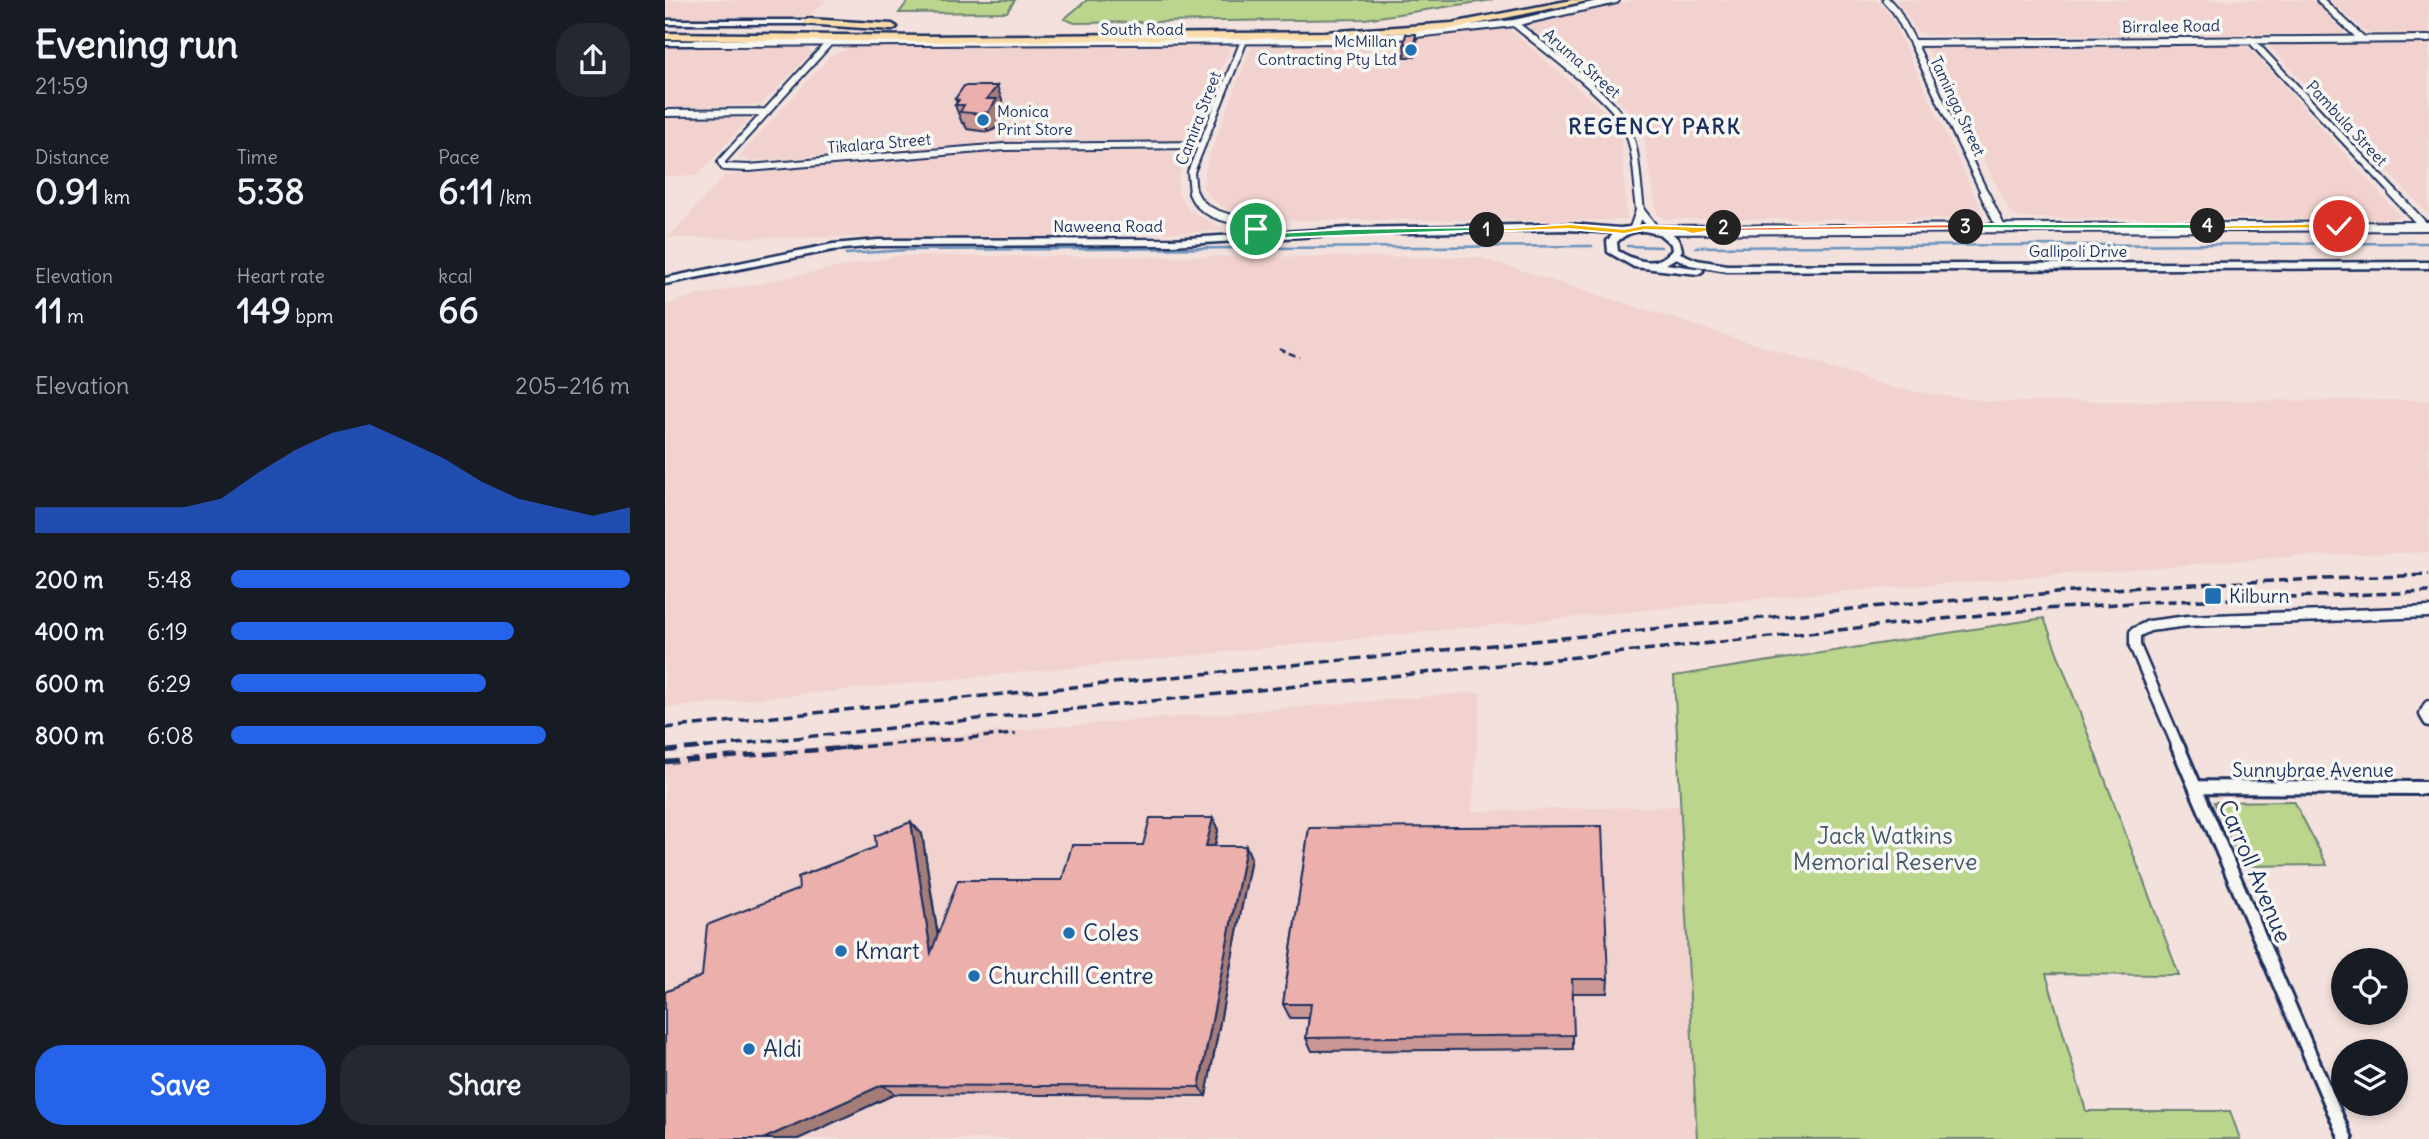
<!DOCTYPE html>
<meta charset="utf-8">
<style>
:root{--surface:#171b24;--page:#242831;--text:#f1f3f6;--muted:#9ea1a6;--accent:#2563eb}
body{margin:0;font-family:Delius,sans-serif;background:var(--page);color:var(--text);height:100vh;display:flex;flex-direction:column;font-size:26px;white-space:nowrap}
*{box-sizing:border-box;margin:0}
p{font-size:23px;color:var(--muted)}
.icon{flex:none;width:38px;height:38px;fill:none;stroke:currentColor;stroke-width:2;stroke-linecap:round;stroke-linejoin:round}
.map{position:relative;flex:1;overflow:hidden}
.drawer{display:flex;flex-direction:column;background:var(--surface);width:665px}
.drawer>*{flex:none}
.tools{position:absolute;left:1666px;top:948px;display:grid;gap:14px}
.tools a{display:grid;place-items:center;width:77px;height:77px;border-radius:50%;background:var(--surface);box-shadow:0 4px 10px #0003;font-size:35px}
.pin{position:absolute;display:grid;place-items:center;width:60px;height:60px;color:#fff;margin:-30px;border:4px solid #fff;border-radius:50%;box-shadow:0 2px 7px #0007}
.km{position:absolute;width:35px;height:35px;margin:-18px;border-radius:50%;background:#222;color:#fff;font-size:19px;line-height:35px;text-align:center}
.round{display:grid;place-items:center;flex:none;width:74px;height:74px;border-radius:28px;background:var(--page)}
.overview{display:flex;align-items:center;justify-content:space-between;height:119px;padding:0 35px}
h1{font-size:38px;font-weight:700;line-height:52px}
.figures{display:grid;grid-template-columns:repeat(3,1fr);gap:10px;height:119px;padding:7px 35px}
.figures div{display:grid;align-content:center}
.figures b{font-size:35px;font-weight:700}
.figures small{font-size:19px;font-weight:400}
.figures p{font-size:19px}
.chart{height:196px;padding:14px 35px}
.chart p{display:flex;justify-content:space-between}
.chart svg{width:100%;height:126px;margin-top:7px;fill:var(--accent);opacity:.7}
.cta{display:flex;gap:14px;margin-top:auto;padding:14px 35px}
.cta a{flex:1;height:80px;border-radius:28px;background:var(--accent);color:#fff;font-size:28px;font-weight:700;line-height:80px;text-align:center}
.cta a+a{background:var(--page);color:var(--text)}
ul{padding:0 35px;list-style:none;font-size:23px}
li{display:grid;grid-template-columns:112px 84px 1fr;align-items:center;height:52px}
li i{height:18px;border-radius:9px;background:var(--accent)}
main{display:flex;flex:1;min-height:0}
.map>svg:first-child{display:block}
.built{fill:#f1d2ce}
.green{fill:#bcd58c;stroke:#6c8275;stroke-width:2}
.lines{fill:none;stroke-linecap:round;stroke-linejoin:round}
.stream{stroke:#6a93bd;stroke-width:2.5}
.street-far3-casing{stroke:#1b2f5e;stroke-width:10}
.street-far2-casing{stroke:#1b2f5e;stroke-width:12}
.street-far1-casing{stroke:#1b2f5e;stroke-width:15}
.street-casing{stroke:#1b2f5e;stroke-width:18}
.secondary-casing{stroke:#1b2f5e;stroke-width:5}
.highway-casing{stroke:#1b2f5e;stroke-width:5}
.street-far3{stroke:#f6f6f2;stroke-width:6}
.street-far2{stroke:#f6f6f2;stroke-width:8}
.street-far1{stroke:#f6f6f2;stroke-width:10}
.street{stroke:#f6f6f2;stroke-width:12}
.secondary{fill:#f6f6f2;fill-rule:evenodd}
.highway{fill:#faddab;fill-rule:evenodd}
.rail-far2{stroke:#1b2f5e;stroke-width:2.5;stroke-dasharray:7 3.5;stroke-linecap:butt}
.rail-far1{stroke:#1b2f5e;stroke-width:3.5;stroke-dasharray:10 5;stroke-linecap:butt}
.rail{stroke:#1b2f5e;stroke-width:4.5;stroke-dasharray:13 7;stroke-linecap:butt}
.wall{fill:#ca9794;stroke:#1b2f5e;stroke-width:2}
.shaded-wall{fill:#a47b78;stroke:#1b2f5e;stroke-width:2}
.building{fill:#ebb0ac;stroke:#1b2f5e;stroke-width:2}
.split-1{fill:#22a559;stroke:#fff;stroke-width:2}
.split-2{fill:#f5b400;stroke:#fff;stroke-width:2}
.split-3{fill:#f0652b;stroke:#fff;stroke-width:2}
.split-4{fill:#22a559;stroke:#fff;stroke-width:2}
.split-5{fill:#f5b400;stroke:#fff;stroke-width:2}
.poi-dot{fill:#1f6fb2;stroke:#f6f6f2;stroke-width:2.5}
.labels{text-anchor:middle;stroke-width:7;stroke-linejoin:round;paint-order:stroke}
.far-street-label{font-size:16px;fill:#1b2f5e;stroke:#f6f6f2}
.far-poi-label{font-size:16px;fill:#1b2f5e;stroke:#f6f6f2;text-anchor:end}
.poi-label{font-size:19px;fill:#1b2f5e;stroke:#f6f6f2;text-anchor:start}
.street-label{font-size:19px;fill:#1b2f5e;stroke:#f6f6f2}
.far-district-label{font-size:21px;font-weight:bold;letter-spacing:2px;fill:#1b2f5e;stroke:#f6f6f2}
.near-park-label{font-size:23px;fill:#43586a;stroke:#f6f6f2}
.near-street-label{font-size:23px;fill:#1b2f5e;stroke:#f6f6f2}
.near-poi-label{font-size:23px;fill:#1b2f5e;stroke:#f6f6f2;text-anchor:start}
</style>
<main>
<section class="drawer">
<div class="overview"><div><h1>Evening run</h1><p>21:59</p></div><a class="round"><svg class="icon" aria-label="share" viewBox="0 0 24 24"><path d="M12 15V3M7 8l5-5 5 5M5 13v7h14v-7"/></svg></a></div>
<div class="figures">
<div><p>Distance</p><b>0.91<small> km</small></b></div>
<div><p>Time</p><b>5:38</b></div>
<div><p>Pace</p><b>6:11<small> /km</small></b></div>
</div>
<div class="figures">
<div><p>Elevation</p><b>11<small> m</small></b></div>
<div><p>Heart rate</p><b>149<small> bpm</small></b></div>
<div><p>kcal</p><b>66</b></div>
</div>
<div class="chart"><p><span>Elevation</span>205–216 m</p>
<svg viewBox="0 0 160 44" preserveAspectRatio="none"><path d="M0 44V35L10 35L20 35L30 35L40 35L50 32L60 23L70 15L80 9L90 6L100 12L110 18L120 26L130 32L140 35L150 38L160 35V44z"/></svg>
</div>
<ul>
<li><b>200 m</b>5:48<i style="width:100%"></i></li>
<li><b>400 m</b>6:19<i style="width:71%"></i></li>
<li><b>600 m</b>6:29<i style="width:64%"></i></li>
<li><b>800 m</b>6:08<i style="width:79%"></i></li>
</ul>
<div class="cta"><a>Save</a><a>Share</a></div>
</section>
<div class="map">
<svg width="1764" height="1139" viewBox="0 0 1764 1139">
<rect width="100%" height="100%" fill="#f3e1dd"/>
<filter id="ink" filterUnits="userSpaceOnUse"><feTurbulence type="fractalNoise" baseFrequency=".0143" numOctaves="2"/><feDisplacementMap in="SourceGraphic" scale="14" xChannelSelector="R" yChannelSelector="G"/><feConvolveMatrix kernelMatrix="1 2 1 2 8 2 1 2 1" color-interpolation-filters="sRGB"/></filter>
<g filter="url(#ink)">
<path class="built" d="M 0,0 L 161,0 L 145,16 L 0,17 Z
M 970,0 L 1211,0 L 1225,15 L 1319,215 L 1312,219 L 999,219 L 992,214 L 979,135 L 971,119 L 949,96 L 864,27 L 866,23 Z
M 1231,0 L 1647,0 L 1679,31 L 1678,34 L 1263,35 L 1252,31 Z
M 1665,0 L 1764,0 L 1764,34 L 1702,33 Z
M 843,28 L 945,116 L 956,141 L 962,220 L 598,220 L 559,208 L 547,199 L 538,187 L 541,165 L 585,49 L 590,46 L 698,44 Z
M 1573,44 L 1583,46 L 1735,216 L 1727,219 L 1355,218 L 1346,214 L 1261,48 Z
M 1609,44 L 1764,44 L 1764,215 L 1605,47 Z
M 557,45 L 565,49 L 527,136 L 519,140 L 367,140 L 85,161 L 73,158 L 165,56 L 193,46 Z
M 139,46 L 147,52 L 96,105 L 0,108 L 0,48 Z
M 0,118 L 80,118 L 83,120 L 32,176 L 0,176 Z
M 376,151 L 516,152 L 522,157 L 513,178 L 513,193 L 524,210 L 557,228 L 557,231 L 417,236 L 3,238 L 59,176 L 325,152 Z
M 231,256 L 814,257 L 1231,389 L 1326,402 L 1764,400 L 1764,552 L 1633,556 L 1110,597 L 0,708 L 0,306 L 20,298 Z
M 816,692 L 807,811 L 1014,806 L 1032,1139 L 0,1139 L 0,759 Z"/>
<path class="green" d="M 244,0 L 350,0 L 342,12 L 234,13 Z
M 422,0 L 827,0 L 700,19 L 410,23 L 399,19 Z
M 1379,618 L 1514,975 L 1381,974 L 1421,1111 L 1565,1111 L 1575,1139 L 1032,1139 L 1009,676 Z
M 1629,801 L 1662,865 L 1578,866 L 1549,802 Z"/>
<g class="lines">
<path class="stream" d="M 962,246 L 996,247
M 1031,247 L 1764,243
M 181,254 L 242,250 L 927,246"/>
<g class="street-far3-casing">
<path id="street-far3" d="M 1221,0 L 1231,11 L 1248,43 L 1320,194
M 1655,0 L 1697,39
M 849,23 C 875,45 943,94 958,121 C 971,143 971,169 974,194
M 1585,39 L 1730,194
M 31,43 L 697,40 L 849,23 L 951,0
M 1248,43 L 1764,39
M 163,44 L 56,162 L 59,167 L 84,168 L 339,147 L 537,145
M 0,113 L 102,112
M 528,194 L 526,172 L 578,43"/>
</g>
<g class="street-far2-casing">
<path id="street-far2" d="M 528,193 C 537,216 566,218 587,224 L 592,237
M 1319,193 L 1335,226
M 1728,193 L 1759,226
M 975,211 L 989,229
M 969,228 L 975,211 L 973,193
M 993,230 L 1764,226"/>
</g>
<g class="street-far1-casing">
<path id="street-far1" d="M 1764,706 L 1760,714 L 1764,721
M 1514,749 L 1470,646 L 1470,633 L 1484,626 L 1523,621 L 1764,612"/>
</g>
<g class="street-casing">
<path id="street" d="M 1513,747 L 1681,1139
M 1531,787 L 1764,788"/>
</g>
<g class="secondary-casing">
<path id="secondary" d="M 0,20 L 143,20 L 147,22 L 143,24 L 0,24 Z
M 0,41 L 31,41 L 35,43 L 31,45 L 0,45 Z
M 904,224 C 921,225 938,227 955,228 C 963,228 970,225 978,225 C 994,225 1015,232 1017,250 L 1015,253 L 1032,260 L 1062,265 L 1764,262 L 1764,268 L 1062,271 L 1025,265 L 1011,258 L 1001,264 L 1037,269 L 1038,271 L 1033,274 L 969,267 L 943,252 L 942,241 L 949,233 L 904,230 L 683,234 L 507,245 L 213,246 L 168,250 L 0,284 L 0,278 L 168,244 L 213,240 L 507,239 L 683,228 ZM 979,231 L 994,234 L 1006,244 L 1007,250 C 991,269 971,261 953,251 L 952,242 C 960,234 968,231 979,231 Z"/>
</g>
<g class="highway-casing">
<path id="highway" d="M 907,0 L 927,0 L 787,29 L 660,38 L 258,42 L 0,39 L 0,33 L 258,36 L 660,32 L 787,23 Z
M 143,19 L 227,24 L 232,27 L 227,30 L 139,24 L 138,22 Z"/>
</g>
<use href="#street-far3" class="street-far3"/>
<use href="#street-far2" class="street-far2"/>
<use href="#street-far1" class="street-far1"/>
<use href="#street" class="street"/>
<use href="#secondary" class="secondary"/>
<use href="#highway" class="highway"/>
<path class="rail-far2" d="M 614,349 L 634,357"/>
<path class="rail-far1" d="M 0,728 L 1236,604 L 1505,585 L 1764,575
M 24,749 L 1365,610 L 1482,602 L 1764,592
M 169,749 L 351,734"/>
<path class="rail" d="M 0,751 L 41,747
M 0,762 L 191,747"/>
</g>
<path class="wall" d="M 741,34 L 752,46 L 750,57 L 740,57 L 739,44 Z
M 290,99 L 338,103 L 335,108 L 338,117 L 330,129 L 323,132 L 302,129 L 299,123 L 297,123 L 290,105 L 292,103 Z
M 548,818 L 553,830 L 550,846 L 581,846 L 586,858 L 541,1096 L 230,1094 L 133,1139 L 0,1139 L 37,976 L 257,834 L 273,935 L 478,845 Z
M 644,828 L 943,979 L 942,993 L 908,993 L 908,1049 L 647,1051 L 641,1038 L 644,1018 L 625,1018 L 618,1004 Z"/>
<path class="shaded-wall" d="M 751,34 L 752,46 L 750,57 L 749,44 Z
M 332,86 L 338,103 L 335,108 L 338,117 L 330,129 L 323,132 L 316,114 L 322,99 Z
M 548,818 L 553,830 L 547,858 L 541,846 Z
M 246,822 L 257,834 L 277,964 L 266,953 Z
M 581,846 L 586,858 L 541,1096 L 534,1087 Z
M 217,1085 L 230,1094 L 133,1139 L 98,1139 Z"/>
<path class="building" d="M 741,34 L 751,34 L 749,44 L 739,44 Z
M 299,86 L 332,86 L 322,99 L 332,99 L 323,112 L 316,114 L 295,112 L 299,105 L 290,105 L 294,100 L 290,99 Z
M 485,818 L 548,818 L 541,846 L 581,846 L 534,1087 L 217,1085 L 98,1139 L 0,1139 L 0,992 L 37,976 L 42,925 L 134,889 L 133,877 L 211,847 L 210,836 L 246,822 L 266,953 L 293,880 L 397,880 L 407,845 L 478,845 Z
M 937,826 L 943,979 L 907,979 L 909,1035 L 641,1038 L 646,1004 L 618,1004 L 644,828 Z"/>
</g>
<path class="split-1" d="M 588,227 L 594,227 L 596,234 L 683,229 L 822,227 L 826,230 L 592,239 L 588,237 Z"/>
<path class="split-2" d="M 904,224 L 959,229 L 979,225 L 1063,228 L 1027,234 L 1019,231 L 979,230 L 959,234 L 904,229 L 822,232 L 818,230 Z"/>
<path class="split-3" d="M 1301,224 L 1304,228 L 1059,231 L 1055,228 Z"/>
<path class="split-4" d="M 1301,224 L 1543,224 L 1547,226 L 1543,229 L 1298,228 Z"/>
<path class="split-5" d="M 1674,223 L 1677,228 L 1543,229 L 1539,226 Z"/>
<g class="poi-dot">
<circle cx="746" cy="50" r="7"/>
<circle cx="318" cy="120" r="7"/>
<rect x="1539" y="587" width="18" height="18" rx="3.5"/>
<circle cx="404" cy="933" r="7"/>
<circle cx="176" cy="951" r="7"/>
<circle cx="309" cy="976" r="7"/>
<circle cx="84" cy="1049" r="7"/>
</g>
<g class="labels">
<g class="far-street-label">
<text transform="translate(1506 26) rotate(-1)" y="6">Birralee Road</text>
<text x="477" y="35">South Road</text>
<text transform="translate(917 63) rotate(41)" y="6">Aruma Street</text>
<text transform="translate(1293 106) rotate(65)" y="6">Taminga Street</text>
<text transform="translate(533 118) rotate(-69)" y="6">Camira Street</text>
<text transform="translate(1682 123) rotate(47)" y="6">Pambula Street</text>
<text transform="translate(214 143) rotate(-5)" y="6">Tikalara Street</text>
<text x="443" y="232">Naweena Road</text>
<text x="1413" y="257">Gallipoli Drive</text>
</g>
<g class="far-poi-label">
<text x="732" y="47">McMillan<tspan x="732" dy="18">Contracting Pty Ltd</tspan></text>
<text x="332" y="117" text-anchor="start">Monica<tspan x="332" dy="18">Print Store</tspan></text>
</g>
<g class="poi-label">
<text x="1564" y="603">Kilburn</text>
</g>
<g class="street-label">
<text x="1648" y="777">Sunnybrae Avenue</text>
</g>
<g class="far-district-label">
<text x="990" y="134">REGENCY PARK</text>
</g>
<g class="near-park-label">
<text x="1220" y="844">Jack Watkins<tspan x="1220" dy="26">Memorial Reserve</tspan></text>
</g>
<g class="near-street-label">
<text transform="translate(1590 871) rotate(67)" y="8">Carroll Avenue</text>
</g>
<g class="near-poi-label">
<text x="418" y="941">Coles</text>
<text x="190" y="959">Kmart</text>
<text x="323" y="984">Churchill Centre</text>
<text x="98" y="1057">Aldi</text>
</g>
</g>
</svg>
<div class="tools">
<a><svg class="icon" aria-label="locate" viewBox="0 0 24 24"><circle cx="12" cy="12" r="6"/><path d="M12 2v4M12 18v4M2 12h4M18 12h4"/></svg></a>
<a><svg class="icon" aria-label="layers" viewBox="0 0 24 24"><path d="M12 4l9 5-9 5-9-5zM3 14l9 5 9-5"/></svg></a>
</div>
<div class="pin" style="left:591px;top:229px;background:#1e9e55"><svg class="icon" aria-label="arrive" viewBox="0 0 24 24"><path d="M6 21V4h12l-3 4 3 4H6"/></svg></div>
<div class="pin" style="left:1674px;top:226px;background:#d93025"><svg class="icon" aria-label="check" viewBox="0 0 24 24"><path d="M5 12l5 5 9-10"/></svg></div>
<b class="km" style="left:822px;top:230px">1</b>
<b class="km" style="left:1059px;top:228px">2</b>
<b class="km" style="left:1301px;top:227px">3</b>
<b class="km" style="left:1543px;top:226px">4</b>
</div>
</main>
